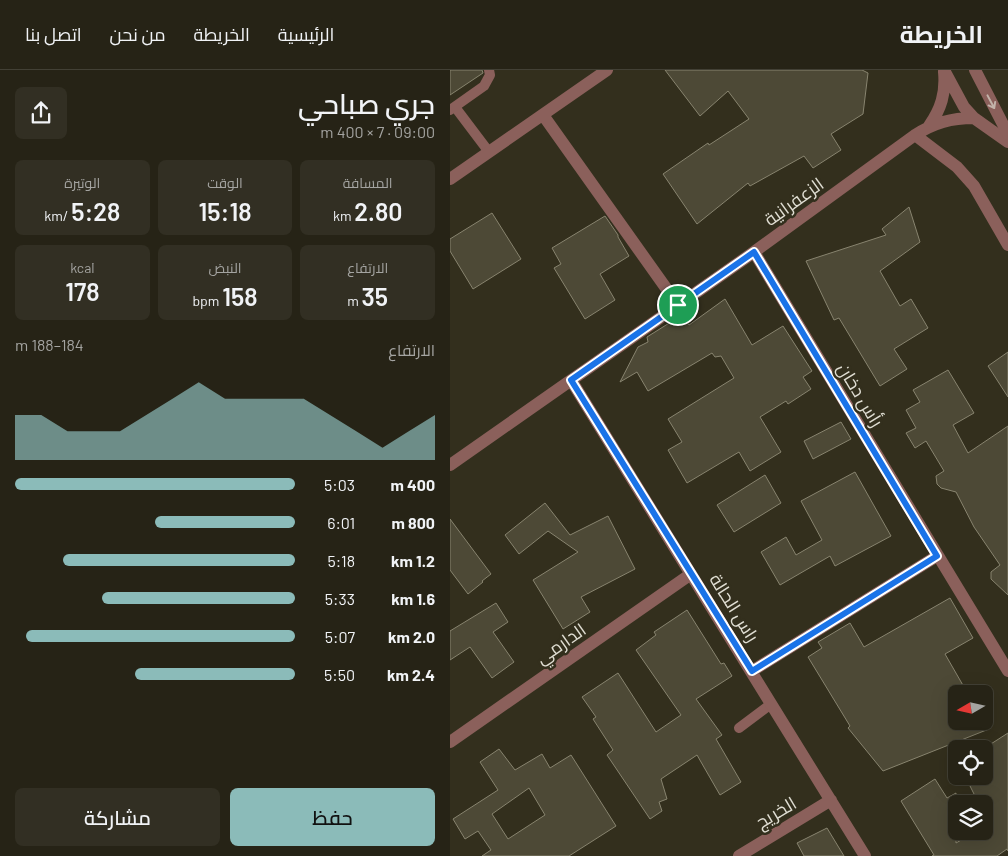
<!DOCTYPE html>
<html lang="ar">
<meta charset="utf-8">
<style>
:root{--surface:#262316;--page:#322f23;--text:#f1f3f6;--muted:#a4a4a1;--line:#424035;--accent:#8bbbb9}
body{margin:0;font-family:Barlow,Cairo,sans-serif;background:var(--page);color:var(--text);direction:rtl;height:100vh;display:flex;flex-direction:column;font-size:19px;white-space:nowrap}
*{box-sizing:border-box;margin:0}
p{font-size:16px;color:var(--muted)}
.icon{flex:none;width:28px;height:28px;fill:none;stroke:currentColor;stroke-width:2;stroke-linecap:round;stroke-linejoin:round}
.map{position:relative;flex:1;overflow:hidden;direction:ltr}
.drawer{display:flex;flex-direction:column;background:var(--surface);width:450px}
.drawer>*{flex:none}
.needle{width:32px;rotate:261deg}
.controls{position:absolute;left:498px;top:615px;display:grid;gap:10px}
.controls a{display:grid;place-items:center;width:45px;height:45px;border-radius:8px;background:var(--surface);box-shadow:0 5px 20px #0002,0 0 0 1px var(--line);font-size:25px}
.pin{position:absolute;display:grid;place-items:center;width:42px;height:42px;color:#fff;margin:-21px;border:2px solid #fff;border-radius:50%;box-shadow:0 1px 5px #0007}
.round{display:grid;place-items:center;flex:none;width:52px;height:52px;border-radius:8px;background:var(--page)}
.head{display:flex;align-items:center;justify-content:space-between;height:85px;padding:0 15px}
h1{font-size:28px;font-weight:600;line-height:38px}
.figures{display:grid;grid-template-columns:repeat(3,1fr);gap:8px;height:85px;padding:5px 15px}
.figures div{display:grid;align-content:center;border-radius:8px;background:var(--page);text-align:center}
.figures b{font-size:25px;font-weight:600}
.figures small{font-size:14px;font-weight:400}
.figures p{font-size:14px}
.chart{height:140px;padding:10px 15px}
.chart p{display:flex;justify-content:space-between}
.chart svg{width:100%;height:90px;margin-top:5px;fill:var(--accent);opacity:.7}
.button{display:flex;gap:10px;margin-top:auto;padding:10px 15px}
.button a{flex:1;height:58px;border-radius:8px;background:var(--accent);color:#111;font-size:20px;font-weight:600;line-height:58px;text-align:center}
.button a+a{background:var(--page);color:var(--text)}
ul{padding:0 15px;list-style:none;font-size:16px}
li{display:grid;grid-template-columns:80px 60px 1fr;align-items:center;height:38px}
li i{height:12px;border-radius:6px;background:var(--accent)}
header{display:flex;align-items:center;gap:30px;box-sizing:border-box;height:70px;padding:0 25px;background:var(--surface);border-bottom:1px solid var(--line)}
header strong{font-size:24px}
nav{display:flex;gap:28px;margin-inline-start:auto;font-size:18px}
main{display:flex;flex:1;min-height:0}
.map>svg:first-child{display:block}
.building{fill:#4d4936;stroke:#88846f;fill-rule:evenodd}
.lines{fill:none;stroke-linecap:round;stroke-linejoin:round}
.service{stroke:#8b605b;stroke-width:10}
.minor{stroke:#8b605b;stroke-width:12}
.tertiary{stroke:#8b605b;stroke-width:12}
.oneway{stroke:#c3b3aa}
.route-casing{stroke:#fff;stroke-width:10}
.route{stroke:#1a73e8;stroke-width:6}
.labels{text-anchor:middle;stroke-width:5;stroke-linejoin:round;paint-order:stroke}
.street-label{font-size:18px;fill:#e1dfd4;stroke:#332f1d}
</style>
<header>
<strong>الخريطة</strong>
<nav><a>الرئيسية</a><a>الخريطة</a><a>من نحن</a><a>اتصل بنا</a></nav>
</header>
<main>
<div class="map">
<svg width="558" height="786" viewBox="0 0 558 786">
<rect width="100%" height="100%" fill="#332f1d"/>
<path class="building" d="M 0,0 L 32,0 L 33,3 L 0,25 Z
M 215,0 L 412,0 L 418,3 L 413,44 L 381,64 L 391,80 L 363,98 L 354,86 L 300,116 L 298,113 L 247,154 L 213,104 L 258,73 L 259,75 L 299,49 L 278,21 L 250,46 Z
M 459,137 L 470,172 L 430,201 L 450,236 L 461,229 L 478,258 L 444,279 L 457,299 L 430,316 L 389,248 L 384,250 L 356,191 L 436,165 L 432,159 Z
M 42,143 L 71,189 L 23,219 L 0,181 L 0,169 Z
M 155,146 L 168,165 L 168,167 L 179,186 L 150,204 L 165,230 L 135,249 L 104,198 L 111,194 L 102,178 Z
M 275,229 L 302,275 L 333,256 L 362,301 L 353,307 L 361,319 L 338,334 L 336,331 L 310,347 L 331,382 L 300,401 L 289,382 L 237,413 L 218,380 L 232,372 L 218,349 L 284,308 L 271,286 L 265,287 L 262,283 L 198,321 L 187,302 L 170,312 L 188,277 L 198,272 L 197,267 L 232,245 L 239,255 Z
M 558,282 L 558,327 L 538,296 Z
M 498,300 L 524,343 L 503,355 L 518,383 L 558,356 L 558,525 L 541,509 L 541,502 L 550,495 L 524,457 L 506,422 L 491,418 L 487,414 L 486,406 L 494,401 L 476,371 L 465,378 L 456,363 L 466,358 L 456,340 L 470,332 L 463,320 Z
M 391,352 L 401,369 L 363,389 L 354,371 Z
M 405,402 L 441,466 L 385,496 L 380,486 L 330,515 L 311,482 L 336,467 L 346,485 L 372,470 L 351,431 Z
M 315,405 L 331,433 L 284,462 L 267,435 Z
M 95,433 L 120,465 L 158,446 L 185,499 L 131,527 L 140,542 L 113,559 L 83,510 L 128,482 L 98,461 L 69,484 L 55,465 Z
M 0,449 L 41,504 L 32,511 L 33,512 L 18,524 L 0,500 Z
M 500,528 L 523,568 L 495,584 L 518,624 L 506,624 L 506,651 L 534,651 L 534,650 L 539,659 L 433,701 L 398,658 L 400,656 L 358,587 L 372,578 L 368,572 L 400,553 L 414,577 Z
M 46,533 L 58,552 L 43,562 L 64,592 L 42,608 L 20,577 L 0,590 L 0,561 Z
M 237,540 L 271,594 L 274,593 L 282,606 L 246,629 L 272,665 L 266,669 L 291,712 L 270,725 L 247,685 L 211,709 L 217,729 L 209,732 L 212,741 L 200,749 L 157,685 L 163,680 L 143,649 L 146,647 L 132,627 L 168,603 L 206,662 L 231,645 L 186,580 L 206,565 L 204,562 Z
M 558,663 L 558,781 L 557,779 L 547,786 L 482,786 L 484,785 L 451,731 L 485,709 L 497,728 L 506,723 L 506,773 L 527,761 L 534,761 L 534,758 L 541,754 L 534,741 L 534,734 L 529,734 L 520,716 L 532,710 L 530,706 L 534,706 L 533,679 Z
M 49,679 L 65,700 L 92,684 L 100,698 L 121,685 L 166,756 L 119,786 L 32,786 L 41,780 L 28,761 L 15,769 L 3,749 L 48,720 L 30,692 ZM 79,718 L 95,745 L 58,769 L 42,744 Z
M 377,758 L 394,786 L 354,786 L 347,773 Z"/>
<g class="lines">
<path class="service" d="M 5,37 L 39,82
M 0,40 L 34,16 L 40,5 L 39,0
M 289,658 L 321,634"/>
<path class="minor" d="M 494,0 L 514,37 L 524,48 L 558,72
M 93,45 L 228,235
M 479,56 C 491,39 496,23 494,2
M 465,65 L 507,97 L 524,116 L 558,175
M 0,109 L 157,0
M 304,182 L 558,601
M 121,310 L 415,786
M 0,395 L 304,182 L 465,65 C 484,53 501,48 524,48
M 302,601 L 487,486
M 0,672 L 241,504
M 289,786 L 381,730"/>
<path class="tertiary" d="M 525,0 L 558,64"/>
</g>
<defs><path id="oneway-shaft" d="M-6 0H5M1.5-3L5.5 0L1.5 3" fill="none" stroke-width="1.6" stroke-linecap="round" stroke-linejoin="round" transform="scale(1.25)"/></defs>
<use class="oneway" href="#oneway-shaft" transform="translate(541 32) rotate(62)"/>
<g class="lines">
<g class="route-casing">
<path id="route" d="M 304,182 L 487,486 L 302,601 L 121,310 Z"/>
</g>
<use href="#route" class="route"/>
</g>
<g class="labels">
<g class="street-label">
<text transform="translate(344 132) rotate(-36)" y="6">الزعفرانية</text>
<text transform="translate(410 325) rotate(59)" y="6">رأس دخان</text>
<text transform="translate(284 538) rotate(58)" y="6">راس الحالة</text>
<text transform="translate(111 574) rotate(-35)" y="6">الدارمي</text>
<text transform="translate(326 743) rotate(-31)" y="6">الخريج</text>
</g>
</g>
</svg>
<div class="controls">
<a><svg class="needle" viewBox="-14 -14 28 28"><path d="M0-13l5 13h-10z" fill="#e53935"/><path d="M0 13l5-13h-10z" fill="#a4a4a1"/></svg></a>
<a><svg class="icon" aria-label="locate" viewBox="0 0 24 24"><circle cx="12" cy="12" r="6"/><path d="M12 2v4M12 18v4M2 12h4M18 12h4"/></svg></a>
<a><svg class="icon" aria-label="layers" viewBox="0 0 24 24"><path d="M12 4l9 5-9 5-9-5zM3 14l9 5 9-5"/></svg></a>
</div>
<div class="pin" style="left:228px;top:235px;background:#1e9e55"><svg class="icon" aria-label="arrive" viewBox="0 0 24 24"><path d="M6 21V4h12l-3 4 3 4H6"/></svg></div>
</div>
<section class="drawer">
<div class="head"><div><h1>جري صباحي</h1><p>09:00 · 7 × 400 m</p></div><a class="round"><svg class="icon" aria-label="share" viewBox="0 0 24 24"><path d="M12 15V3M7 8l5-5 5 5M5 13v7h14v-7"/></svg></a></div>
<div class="figures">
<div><p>المسافة</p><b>2.80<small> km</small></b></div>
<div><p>الوقت</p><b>15:18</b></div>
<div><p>الوتيرة</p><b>5:28<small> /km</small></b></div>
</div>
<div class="figures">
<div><p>الارتفاع</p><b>35<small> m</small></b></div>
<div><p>النبض</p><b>158<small> bpm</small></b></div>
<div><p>kcal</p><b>178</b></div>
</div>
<div class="chart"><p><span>الارتفاع</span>184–188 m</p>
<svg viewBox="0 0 160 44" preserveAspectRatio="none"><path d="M0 44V22L10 22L20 30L30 30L40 30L50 22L60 14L70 6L80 14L90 14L100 14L110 14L120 22L130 30L140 38L150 30L160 22V44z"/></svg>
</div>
<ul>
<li><b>400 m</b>5:03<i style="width:100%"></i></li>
<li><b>800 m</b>6:01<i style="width:50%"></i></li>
<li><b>1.2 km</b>5:18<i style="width:83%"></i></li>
<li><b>1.6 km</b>5:33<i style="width:69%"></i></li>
<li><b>2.0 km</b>5:07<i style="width:96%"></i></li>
<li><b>2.4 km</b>5:50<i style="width:57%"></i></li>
</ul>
<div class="button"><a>حفظ</a><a>مشاركة</a></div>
</section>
</main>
